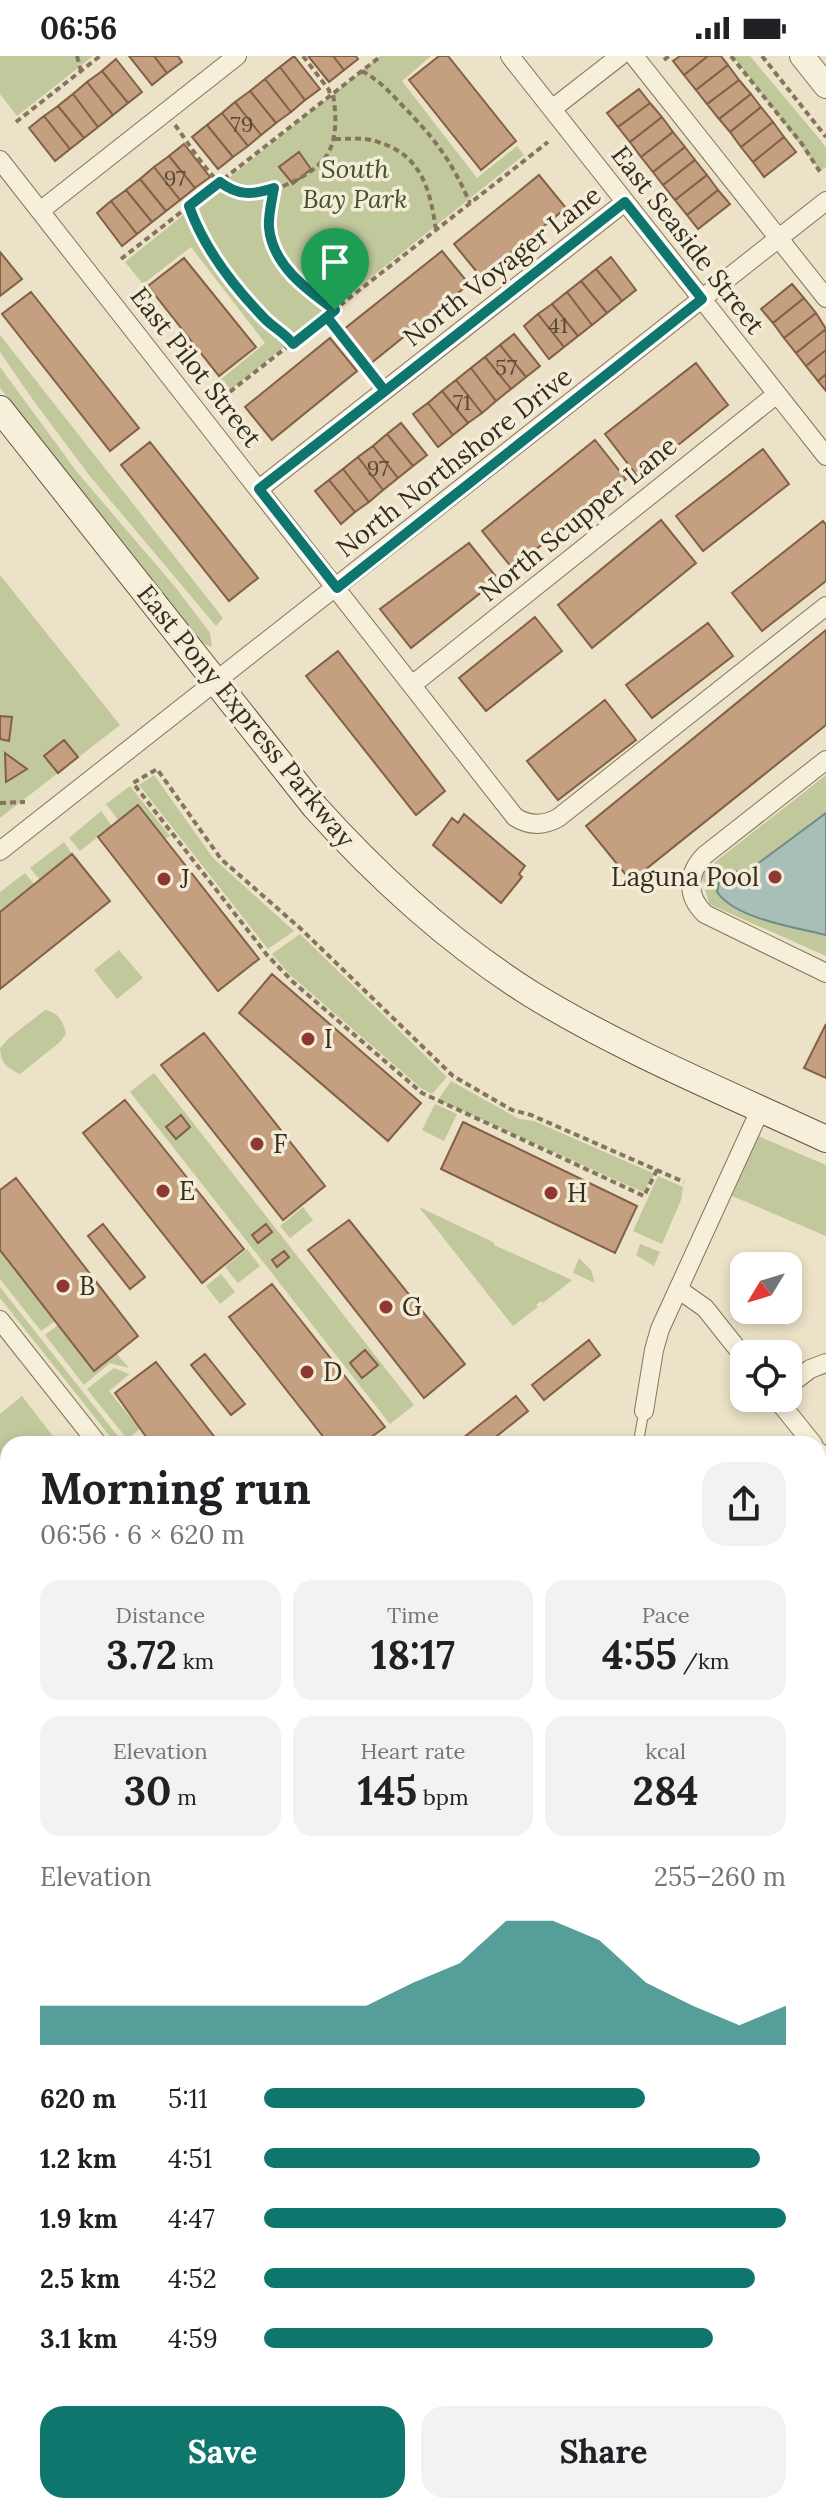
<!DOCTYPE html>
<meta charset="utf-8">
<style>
:root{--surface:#fff;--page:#f2f2f2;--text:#202124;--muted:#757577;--accent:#0f766e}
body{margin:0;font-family:Lora,serif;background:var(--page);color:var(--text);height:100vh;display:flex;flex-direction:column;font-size:30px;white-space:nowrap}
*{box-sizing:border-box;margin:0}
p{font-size:26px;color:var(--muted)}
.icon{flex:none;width:44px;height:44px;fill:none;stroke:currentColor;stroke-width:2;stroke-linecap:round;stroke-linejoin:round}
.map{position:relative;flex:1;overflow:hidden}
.sheet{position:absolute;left:0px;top:1380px;width:826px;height:1078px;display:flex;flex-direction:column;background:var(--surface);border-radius:24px 24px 0 0;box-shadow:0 4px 12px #0003}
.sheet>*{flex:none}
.needle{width:52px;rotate:232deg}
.buttons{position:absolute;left:730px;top:1196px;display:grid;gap:16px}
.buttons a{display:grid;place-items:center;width:72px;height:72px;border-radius:16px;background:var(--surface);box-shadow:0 4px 12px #0003;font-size:40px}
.pin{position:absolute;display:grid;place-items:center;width:68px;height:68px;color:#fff;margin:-82px -34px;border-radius:50% 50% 50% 0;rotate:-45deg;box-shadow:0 0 8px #0007}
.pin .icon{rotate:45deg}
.round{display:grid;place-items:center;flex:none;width:84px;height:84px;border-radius:24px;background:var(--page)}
.head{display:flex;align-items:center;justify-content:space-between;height:136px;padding:0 40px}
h1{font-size:44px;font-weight:700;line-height:60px}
.figures{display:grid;grid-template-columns:repeat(3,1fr);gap:12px;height:136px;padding:8px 40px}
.figures div{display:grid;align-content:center;border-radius:20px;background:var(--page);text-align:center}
.figures b{font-size:40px;font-weight:700}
.figures small{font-size:22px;font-weight:400}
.figures p{font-size:22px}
.chart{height:224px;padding:16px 40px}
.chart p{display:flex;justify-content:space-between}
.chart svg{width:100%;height:144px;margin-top:8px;fill:var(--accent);opacity:.7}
.action{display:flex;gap:16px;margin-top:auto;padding:16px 40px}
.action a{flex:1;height:92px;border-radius:24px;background:var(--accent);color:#fff;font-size:32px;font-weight:700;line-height:92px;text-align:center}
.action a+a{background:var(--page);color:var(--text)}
ul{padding:0 40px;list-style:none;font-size:26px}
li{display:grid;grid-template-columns:128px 96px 1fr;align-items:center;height:60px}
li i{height:20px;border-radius:10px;background:var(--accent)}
.status{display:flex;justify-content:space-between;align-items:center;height:56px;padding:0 40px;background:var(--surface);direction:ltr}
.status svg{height:22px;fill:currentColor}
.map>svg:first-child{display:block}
.green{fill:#c1c89c}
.water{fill:#a8bfb9;stroke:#6f8c86;stroke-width:2}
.building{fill:#c5a080;stroke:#826046;stroke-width:2}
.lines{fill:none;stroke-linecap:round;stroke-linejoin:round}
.service-casing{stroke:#85745e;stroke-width:11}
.minor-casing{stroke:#85745e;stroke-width:20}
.tertiary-casing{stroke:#85745e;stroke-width:26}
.secondary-casing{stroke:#675641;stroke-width:28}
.path{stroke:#85745e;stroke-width:4;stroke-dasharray:6 4;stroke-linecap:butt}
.service{stroke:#f6efda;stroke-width:9}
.minor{stroke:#f6efda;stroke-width:18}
.tertiary{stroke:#f6efda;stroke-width:24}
.secondary{stroke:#f6efda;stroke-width:26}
.route-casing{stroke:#fff;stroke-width:16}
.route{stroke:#0f766e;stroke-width:10}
.poi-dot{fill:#8e3733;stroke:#f3ecd6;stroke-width:3}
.labels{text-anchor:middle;stroke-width:7;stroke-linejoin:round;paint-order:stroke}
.number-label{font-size:22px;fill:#5a4938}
.park-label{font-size:26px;font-style:italic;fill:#455129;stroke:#f3ecd6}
.street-label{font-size:26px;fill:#362c20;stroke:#f3ecd6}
.poi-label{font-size:26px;fill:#362c20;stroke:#f3ecd6;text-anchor:start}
</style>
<div class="status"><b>06:56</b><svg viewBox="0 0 49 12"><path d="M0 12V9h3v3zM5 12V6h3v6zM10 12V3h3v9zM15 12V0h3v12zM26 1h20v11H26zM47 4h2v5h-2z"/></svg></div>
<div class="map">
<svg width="826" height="2457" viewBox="0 0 826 2457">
<rect width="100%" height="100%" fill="#ebe2c7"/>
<path class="green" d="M 0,0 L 93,0 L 17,60 L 0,38 Z
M 380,0 L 431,0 L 402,25 L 477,122 L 517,90 L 524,99 L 229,335 L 220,324 L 265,287 L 191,191 L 143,228 L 125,206 Z
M 733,0 L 750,0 L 822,86 L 826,92 L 826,111 L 820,115 Z
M 0,279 L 223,562 L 216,570 L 89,419 L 33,344 L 0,296 Z
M 0,311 L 77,416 L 176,532 L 210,577 L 212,591 L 200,586 L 0,332 Z
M 0,519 L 120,669 L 0,762 Z
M 154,719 L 213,802 L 294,875 L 268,893 L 139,729 Z
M 826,719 L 826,900 L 709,848 L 701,817 Z
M 130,730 L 170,780 L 165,783 L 139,749 L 118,764 L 106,748 Z
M 101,755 L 112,770 L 80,795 L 69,782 Z
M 64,786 L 72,798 L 40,824 L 30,812 Z
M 25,817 L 34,828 L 0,856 L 0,836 Z
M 300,878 L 447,1021 L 432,1038 L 421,1032 L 289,918 L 272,898 Z
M 119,894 L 143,922 L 117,943 L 94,914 Z
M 45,954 C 59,957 63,965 66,978 L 60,986 L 20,1018 C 6,1011 1,1008 0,992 L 9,982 Z
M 154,1017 L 414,1349 L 390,1368 L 130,1036 Z
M 451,1025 L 519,1063 L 534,1065 L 655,1118 L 643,1136 L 438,1044 Z
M 435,1048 L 457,1058 L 444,1085 L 422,1074 Z
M 758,1080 L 826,1109 L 826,1180 L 732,1140 Z
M 658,1120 L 683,1131 L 681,1144 L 662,1188 L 633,1175 Z
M 303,1151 L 313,1164 L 290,1182 L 280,1170 Z
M 419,1151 L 495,1187 L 494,1189 L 572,1224 L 543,1247 L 541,1245 L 536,1249 L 538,1251 L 513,1270 Z
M 640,1188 L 660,1196 L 654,1210 L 636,1199 Z
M 247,1193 L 260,1210 L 238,1227 L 225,1211 Z
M 0,1194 L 55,1265 L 41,1275 L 0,1223 Z
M 579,1202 L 591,1214 L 595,1227 L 573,1217 Z
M 221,1218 L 235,1236 L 220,1248 L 206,1230 Z
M 0,1231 L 124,1388 L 116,1388 L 0,1242 Z
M 58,1269 L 116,1297 L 129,1312 L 110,1307 L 84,1329 L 45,1279 Z
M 114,1312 L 129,1318 L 132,1316 L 109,1335 L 140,1373 L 127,1383 L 87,1333 Z
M 22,1340 L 59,1388 L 8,1388 L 8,1427 L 0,1434 L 0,1358 Z"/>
<path class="water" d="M 826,757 L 826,879 C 794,871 736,863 717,836 L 719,826 L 731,816 L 748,815 Z"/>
<path class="building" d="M 129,0 L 154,0 L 167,17 L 152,29 Z
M 154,0 L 178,0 L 182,6 L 167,17 Z
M 294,0 L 320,33 L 305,44 L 280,11 Z
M 308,0 L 333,0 L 344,14 L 329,26 Z
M 333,0 L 356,0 L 358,3 L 344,14 Z
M 439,0 L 448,0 L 516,85 L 481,114 L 409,24 Z
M 680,0 L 708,0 L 684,19 L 673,5 Z
M 708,0 L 721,0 L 728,9 L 696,34 L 684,19 Z
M 116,3 L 142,36 L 128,47 L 102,15 Z
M 728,9 L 739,24 L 707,48 L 696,34 Z
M 280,11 L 305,44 L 291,56 L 265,23 Z
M 102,15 L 128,47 L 113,59 L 87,26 Z
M 265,23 L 291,56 L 276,67 L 250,35 Z
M 739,24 L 751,38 L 719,63 L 707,48 Z
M 87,26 L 113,59 L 98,71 L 73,38 Z
M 639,33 L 650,47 L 618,71 L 607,57 Z
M 250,35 L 276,67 L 261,79 L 235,46 Z
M 73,38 L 98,71 L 84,82 L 58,50 Z
M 751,38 L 761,51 L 730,76 L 719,63 Z
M 235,46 L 261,79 L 248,90 L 222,57 Z
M 650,47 L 662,61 L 630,86 L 618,71 Z
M 58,50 L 84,82 L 70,93 L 44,60 Z
M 761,51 L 773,66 L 741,91 L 730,76 Z
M 222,57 L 248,90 L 233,101 L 207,69 Z
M 44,60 L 70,93 L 55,105 L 29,72 Z
M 662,61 L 673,76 L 641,101 L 630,86 Z
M 773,66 L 784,81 L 753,106 L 741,91 Z
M 207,69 L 233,101 L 218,113 L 192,81 Z
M 673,76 L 685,91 L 653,116 L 641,101 Z
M 784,81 L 796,96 L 764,121 L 753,106 Z
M 184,88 L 210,121 L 195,132 L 169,100 Z
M 685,91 L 695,104 L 663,129 L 653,116 Z
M 299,96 L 311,113 L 293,128 L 279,111 Z
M 169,100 L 195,132 L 180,144 L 154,111 Z
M 695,104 L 707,119 L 675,144 L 663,129 Z
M 154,111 L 180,144 L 166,155 L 140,123 Z
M 539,119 L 566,152 L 481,221 L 454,188 Z
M 707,119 L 718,134 L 687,159 L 675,144 Z
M 140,123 L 166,155 L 152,166 L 126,134 Z
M 126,134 L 152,166 L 137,178 L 111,145 Z
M 718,134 L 730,148 L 698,173 L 687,159 Z
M 111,145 L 137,178 L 122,190 L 97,157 Z
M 442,195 L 469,228 L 370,308 L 343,274 Z
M 0,196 L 22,223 L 0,240 Z
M 611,201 L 636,234 L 622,245 L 596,213 Z
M 184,202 L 256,291 L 219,320 L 148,230 Z
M 596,213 L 622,245 L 607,257 L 581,225 Z
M 581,225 L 607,257 L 592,269 L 567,236 Z
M 792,228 L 804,242 L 773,267 L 761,253 Z
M 31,236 L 139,372 L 110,395 L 2,258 Z
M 567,236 L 592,269 L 578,280 L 552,248 Z
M 804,242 L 816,257 L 784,282 L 773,267 Z
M 552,248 L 578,280 L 564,291 L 538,258 Z
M 816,257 L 826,273 L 796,297 L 784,282 Z
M 538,258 L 564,291 L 549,303 L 524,270 Z
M 826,273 L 826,294 L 806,310 L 796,297 Z
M 514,278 L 540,310 L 526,321 L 500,289 Z
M 330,282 L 357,315 L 272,384 L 245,351 Z
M 500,289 L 526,321 L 511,333 L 485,301 Z
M 826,294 L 826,318 L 818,325 L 806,310 Z
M 485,301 L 511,333 L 496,345 L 471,312 Z
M 696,307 L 728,349 L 638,421 L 605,378 Z
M 471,312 L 496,345 L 482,357 L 456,324 Z
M 826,318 L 826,335 L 818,325 Z
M 456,324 L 482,357 L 468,367 L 442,335 Z
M 442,335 L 468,367 L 453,379 L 428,347 Z
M 428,347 L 453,379 L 438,391 L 413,358 Z
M 401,367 L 427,399 L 413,410 L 387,378 Z
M 387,378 L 413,410 L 398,422 L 373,390 Z
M 595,384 L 626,423 L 512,512 L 482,475 Z
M 150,386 L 258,522 L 229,545 L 121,409 Z
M 373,390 L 398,422 L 383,434 L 358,401 Z
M 763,393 L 789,428 L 703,495 L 676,460 Z
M 358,401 L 383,434 L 369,446 L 343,413 Z
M 343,413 L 369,446 L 355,456 L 329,424 Z
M 329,424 L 355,456 L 341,468 L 315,435 Z
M 661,464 L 696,507 L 592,592 L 558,549 Z
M 823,465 L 826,469 L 826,525 L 762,575 L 732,537 Z
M 469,487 L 498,523 L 411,592 L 380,553 Z
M 535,561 L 562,595 L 486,655 L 459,622 Z
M 708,567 L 733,600 L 652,662 L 626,629 Z
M 826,574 L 826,669 L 631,825 L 586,770 Z
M 338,595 L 445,735 L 416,759 L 306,620 Z
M 605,644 L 636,684 L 558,744 L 527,705 Z
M 0,660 L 12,661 L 9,685 L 0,683 Z
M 64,684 L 78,701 L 58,717 L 44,700 Z
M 5,697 L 27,713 L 6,726 Z
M 138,749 L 259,903 L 218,935 L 98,781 Z
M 464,758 L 525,810 L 519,818 L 522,821 L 501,847 L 433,789 L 452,762 L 458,767 Z
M 72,798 L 110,845 L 0,933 L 0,856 Z
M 272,918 L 421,1047 L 388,1085 L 239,957 Z
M 826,968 L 826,1022 L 804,1012 Z
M 204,977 L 325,1130 L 283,1164 L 161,1009 Z
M 125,1044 L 244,1193 L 202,1227 L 83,1077 Z
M 181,1059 L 190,1071 L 176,1083 L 166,1071 Z
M 463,1066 L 637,1150 L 615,1197 L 441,1113 Z
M 16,1122 L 138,1280 L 94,1315 L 0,1194 L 0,1134 Z
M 349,1164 L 465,1308 L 424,1342 L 308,1194 Z
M 103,1168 L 145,1221 L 130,1233 L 88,1180 Z
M 266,1168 L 272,1176 L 258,1187 L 252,1179 Z
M 284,1195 L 289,1201 L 277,1211 L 272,1204 Z
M 272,1228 L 385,1371 L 362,1388 L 329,1388 L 229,1261 Z
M 589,1284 L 600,1299 L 544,1344 L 532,1329 Z
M 365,1294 L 378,1309 L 362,1322 L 350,1307 Z
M 205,1298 L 245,1348 L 231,1359 L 191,1309 Z
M 156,1306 L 220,1388 L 152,1388 L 144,1378 L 115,1337 Z
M 516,1340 L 528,1355 L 487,1388 L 467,1388 L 463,1382 Z
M 8,1434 L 8,1495 L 0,1501 L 0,1441 Z
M 0,1590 L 8,1600 L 8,1639 L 0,1645 Z"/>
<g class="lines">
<g class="service-casing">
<path id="service" d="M 638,1388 L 644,1355
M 0,1527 L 8,1521"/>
</g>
<g class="minor-casing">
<path id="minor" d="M 510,0 L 826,400
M 634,0 L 826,242
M 552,53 L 620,0
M 0,104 L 515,761 C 529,770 543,770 558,762 L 826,550
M 40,155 L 237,0
M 259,433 L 625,146
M 412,629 L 777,338
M 826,704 L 705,799 C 687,817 686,840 705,858 L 826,917
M 0,795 L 826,145
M 678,1233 L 705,1252 L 744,1301
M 0,1264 L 98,1388
M 788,1330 L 810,1313 L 826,1307
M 776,1342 L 813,1388
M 644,1355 L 654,1294 L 660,1273 L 761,1052
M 818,1395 L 826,1405
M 0,1559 L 8,1569
M 0,1687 L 8,1681"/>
</g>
<g class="tertiary-casing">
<path id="tertiary" d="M 802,0 L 826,30"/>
</g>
<g class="secondary-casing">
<path id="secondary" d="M 0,353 L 315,751 C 379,822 450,887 531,938 C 624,995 727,1037 826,1083"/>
</g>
<path class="path" d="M 77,0 L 81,15
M 303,0 L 329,34 L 330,41
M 731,0 L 802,88 L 822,119
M 762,0 L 826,81
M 664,4 L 669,0
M 362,15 C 377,23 389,35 401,48 C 435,83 450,102 470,147
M 16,66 L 100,0
M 175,69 C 188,86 212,127 232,135 C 258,145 312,123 327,99 C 338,81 336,58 333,38
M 335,83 C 348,83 365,81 378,86 C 422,99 430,134 436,174
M 274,132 C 272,144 268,159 269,171 C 272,209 307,234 335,254
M 190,151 C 204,194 234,230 265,262 C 274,271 285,278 293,288
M 121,203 L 381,0
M 327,261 L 375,322
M 222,342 L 548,86
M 0,747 L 25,746
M 657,1114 L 644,1140 L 422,1037 L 293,926 L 267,899 L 133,727 L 157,713 L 221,803 L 301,873 L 453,1020 L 512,1054 L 531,1059 L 684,1126"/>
<use href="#service" class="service"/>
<use href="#minor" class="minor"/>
<use href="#tertiary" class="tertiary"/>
<use href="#secondary" class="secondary"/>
</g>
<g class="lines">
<g class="route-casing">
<path id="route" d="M 335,254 C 307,234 272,209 269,171 C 268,159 272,144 274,132 C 253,139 238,140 220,126 L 189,150 C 204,193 234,231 265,263 C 274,272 286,278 293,288 L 327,261 L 385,335 L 259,433 L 337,532 L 702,243 L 625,146 L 385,335 L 327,261 L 335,254"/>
</g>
<use href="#route" class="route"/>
</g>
<g class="poi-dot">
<circle cx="775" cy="821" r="8"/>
<circle cx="164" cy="823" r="8"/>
<circle cx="308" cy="983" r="8"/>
<circle cx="257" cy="1088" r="8"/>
<circle cx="163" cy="1135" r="8"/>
<circle cx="551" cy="1137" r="8"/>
<circle cx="63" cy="1230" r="8"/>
<circle cx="386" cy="1251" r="8"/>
<circle cx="307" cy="1316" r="8"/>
</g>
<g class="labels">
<g class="number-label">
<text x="242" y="76">79</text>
<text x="175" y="130">97</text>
<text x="558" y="277">41</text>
<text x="506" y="319">57</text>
<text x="462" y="354">71</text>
<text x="378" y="420">97</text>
</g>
<g class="park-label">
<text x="355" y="122">South<tspan x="355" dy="30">Bay Park</tspan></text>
</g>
<g class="street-label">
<text transform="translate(688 184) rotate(52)" y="9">East Seaside Street</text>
<text transform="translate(502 210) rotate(-38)" y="9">North Voyager Lane</text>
<text transform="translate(196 311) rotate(52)" y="9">East Pilot Street</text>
<text transform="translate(454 406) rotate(-38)" y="9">North Northshore Drive</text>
<text transform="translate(578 463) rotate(-39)" y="9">North Scupper Lane</text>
<text transform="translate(246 660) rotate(51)" y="9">East Pony Express Parkway</text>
</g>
<g class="poi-label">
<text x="759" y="830" text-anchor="end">Laguna Pool</text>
<text x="180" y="832">J</text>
<text x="324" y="992">I</text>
<text x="273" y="1097">F</text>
<text x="179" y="1144">E</text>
<text x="567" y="1146">H</text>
<text x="79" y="1239">B</text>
<text x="402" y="1260">G</text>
<text x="323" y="1325">D</text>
</g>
</g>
</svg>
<div class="buttons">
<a><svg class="needle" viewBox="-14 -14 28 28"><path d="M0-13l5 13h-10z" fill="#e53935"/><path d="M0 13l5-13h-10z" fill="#757577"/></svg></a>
<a><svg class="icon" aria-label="locate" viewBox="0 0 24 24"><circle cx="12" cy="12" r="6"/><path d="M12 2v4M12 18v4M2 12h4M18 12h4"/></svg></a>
</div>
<div class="pin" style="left:335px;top:254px;background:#1e9e55"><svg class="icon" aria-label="arrive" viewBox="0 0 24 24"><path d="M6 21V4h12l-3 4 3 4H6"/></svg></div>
<section class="sheet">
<div class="head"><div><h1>Morning run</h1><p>06:56 · 6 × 620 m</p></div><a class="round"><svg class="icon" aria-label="share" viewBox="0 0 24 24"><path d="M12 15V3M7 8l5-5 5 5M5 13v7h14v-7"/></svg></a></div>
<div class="figures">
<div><p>Distance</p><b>3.72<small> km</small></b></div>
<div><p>Time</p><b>18:17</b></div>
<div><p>Pace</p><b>4:55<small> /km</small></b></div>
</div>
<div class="figures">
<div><p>Elevation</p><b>30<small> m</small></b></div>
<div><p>Heart rate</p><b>145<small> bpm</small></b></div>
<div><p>kcal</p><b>284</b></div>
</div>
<div class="chart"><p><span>Elevation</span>255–260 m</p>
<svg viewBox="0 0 160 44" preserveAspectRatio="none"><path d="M0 44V32L10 32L20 32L30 32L40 32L50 32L60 32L70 32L80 25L90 19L100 6L110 6L120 12L130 25L140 32L150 38L160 32V44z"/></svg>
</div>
<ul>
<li><b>620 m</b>5:11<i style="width:73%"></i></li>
<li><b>1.2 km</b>4:51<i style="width:95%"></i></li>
<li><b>1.9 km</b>4:47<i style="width:100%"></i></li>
<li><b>2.5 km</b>4:52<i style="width:94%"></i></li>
<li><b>3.1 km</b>4:59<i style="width:86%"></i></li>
</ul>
<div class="action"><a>Save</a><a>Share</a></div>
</section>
</div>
